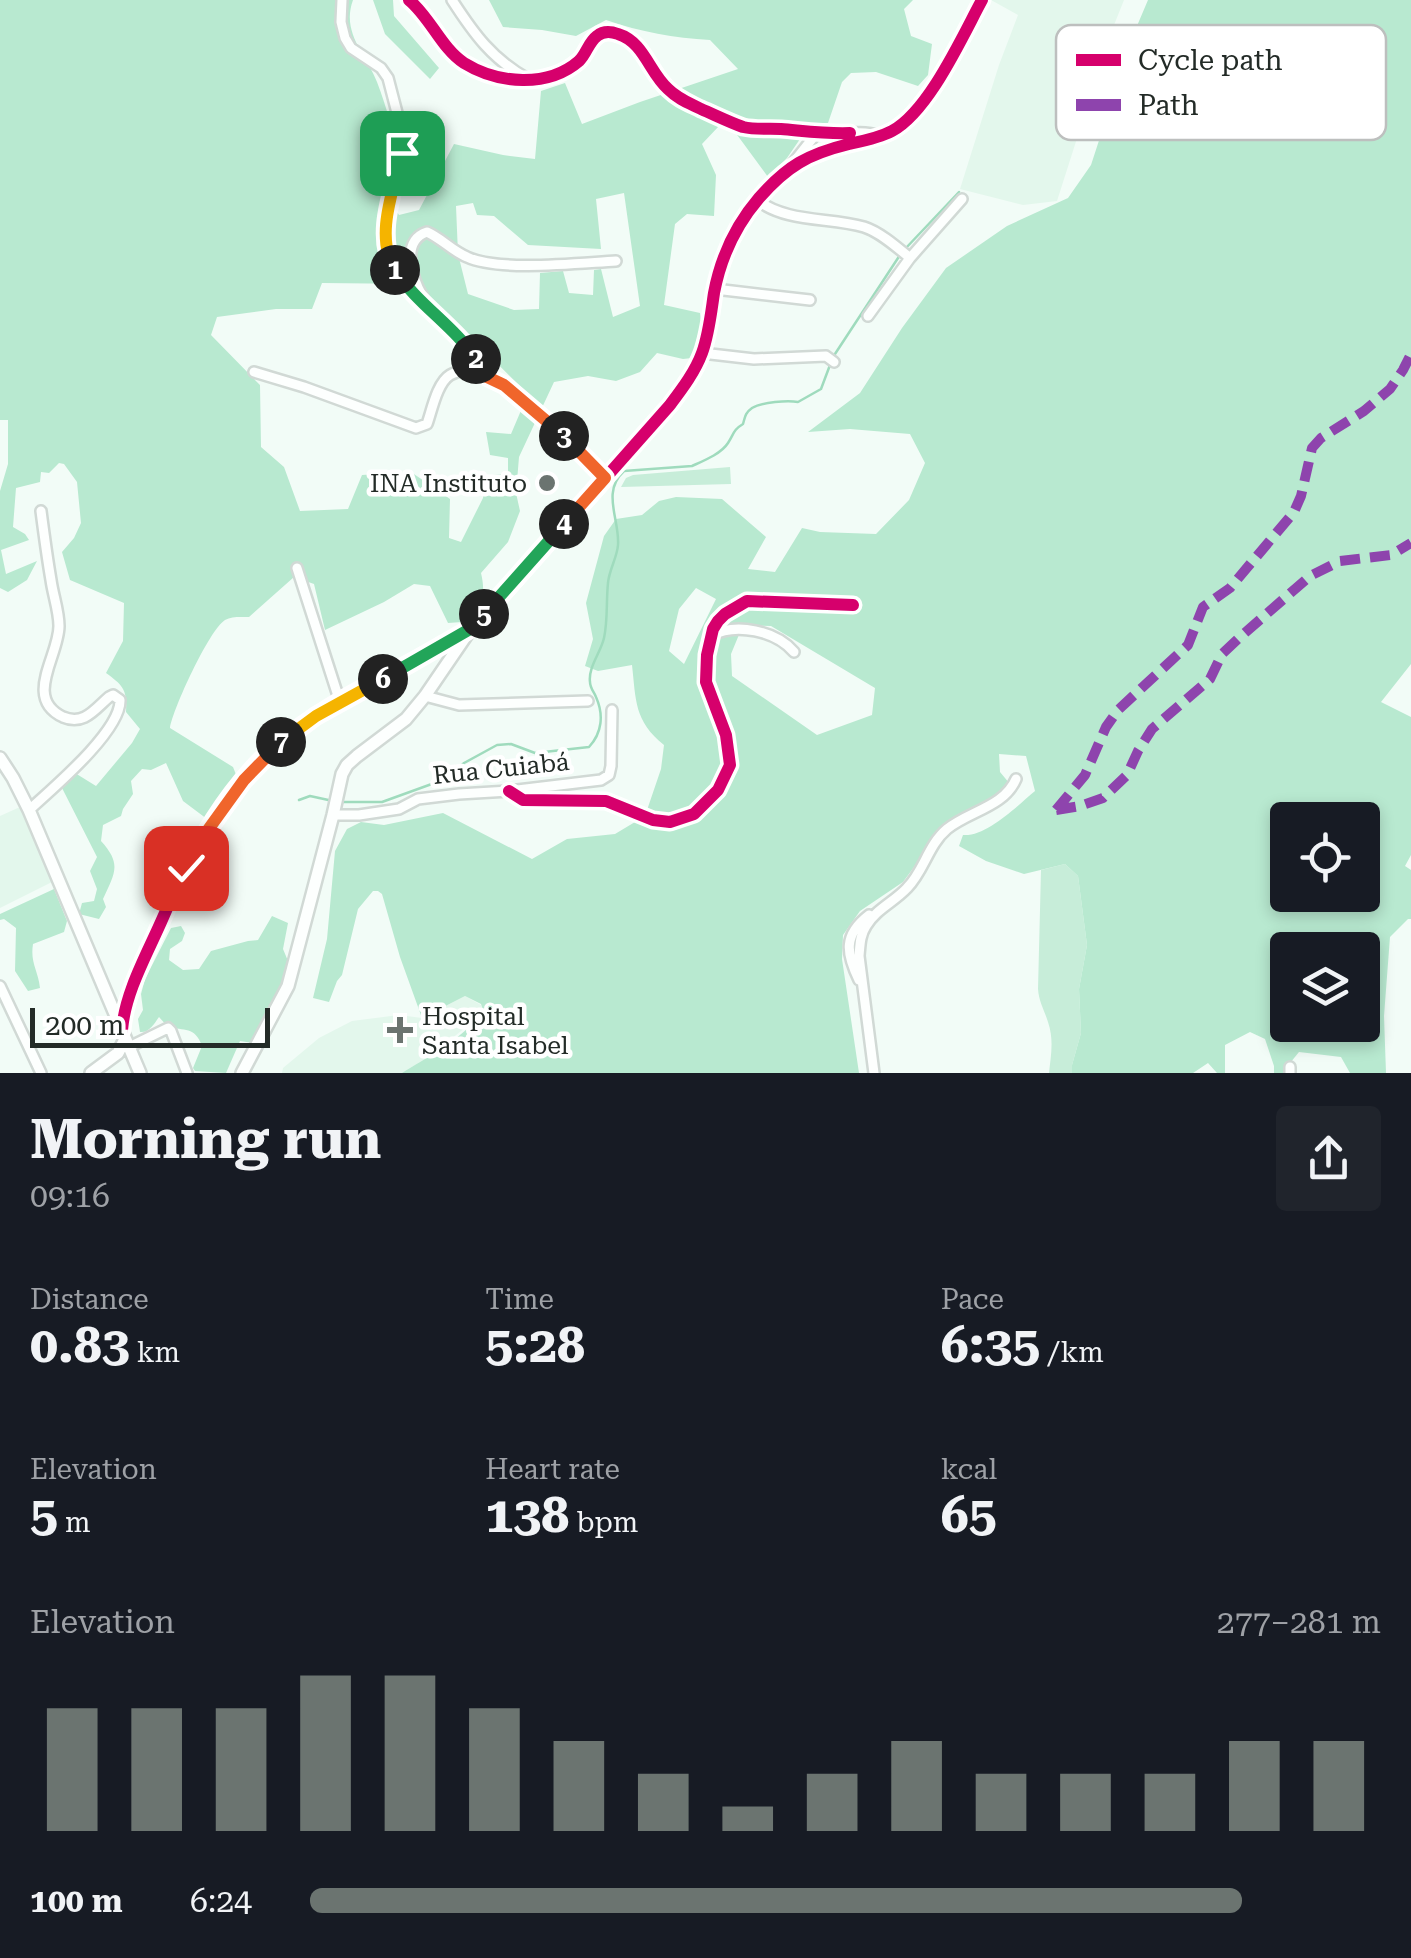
<!DOCTYPE html>
<meta charset="utf-8">
<style>
:root{--surface:#171b24;--page:#20242c;--text:#f1f3f6;--muted:#9ea1a6;--accent:#6b7470}
body{margin:0;font-family:"Roboto Serif",serif;background:var(--page);color:var(--text);height:100vh;display:flex;flex-direction:column;font-size:38px;white-space:nowrap}
*{box-sizing:border-box;margin:0}
p{font-size:32px;color:var(--muted)}
.icon{flex:none;width:55px;height:55px;fill:none;stroke:currentColor;stroke-width:2;stroke-linecap:round;stroke-linejoin:round}
.map{position:relative;height:1073px;overflow:hidden}
.sheet{display:flex;flex-direction:column;background:var(--surface);flex:1}
.sheet>*{flex:none}
.controls{position:absolute;left:1270px;top:802px;display:grid;gap:20px}
.controls a{display:grid;place-items:center;width:110px;height:110px;border-radius:10px;background:var(--surface);box-shadow:0 5px 15px #0003;font-size:50px}
.scale{position:absolute;left:30px;bottom:25px;width:240px;box-sizing:border-box;padding-left:10px;border:5px solid #232b27;border-top:0;font-size:28px;line-height:35px;white-space:nowrap;color:#232b27;-webkit-text-stroke:8px #fff;paint-order:stroke}
.pin{position:absolute;display:grid;place-items:center;width:85px;height:85px;color:#fff;margin:-42px;border-radius:20px;box-shadow:0 5px 15px #0006}
.km{position:absolute;width:50px;height:50px;margin:-25px;border-radius:50%;background:#222;color:#fff;font-size:28px;line-height:50px;text-align:center}
.round{display:grid;place-items:center;flex:none;width:105px;height:105px;border-radius:10px;background:var(--page)}
.overview{display:flex;align-items:center;justify-content:space-between;height:170px;padding:0 30px}
h1{font-size:55px;font-weight:700;line-height:75px}
.figures{display:grid;grid-template-columns:repeat(3,1fr);gap:15px;height:170px;padding:10px 30px}
.figures div{display:grid;align-content:center}
.figures b{font-size:50px;font-weight:700}
.figures small{font-size:28px;font-weight:400}
.figures p{font-size:28px}
.chart{height:280px;padding:20px 30px}
.chart p{display:flex;justify-content:space-between}
.chart svg{width:100%;height:180px;margin-top:10px;stroke:var(--accent);stroke-width:6}
ul{padding:0 30px;list-style:none;font-size:32px}
li{display:grid;grid-template-columns:160px 120px 1fr;align-items:center;height:75px}
li i{height:25px;border-radius:12px;background:var(--accent)}
.map>svg:first-child{display:block}
.built{fill:#e3f7ec}
.green{fill:#c7edd9}
.forest{fill:#b8e9d0;fill-rule:evenodd}
.lines{fill:none;stroke-linecap:round;stroke-linejoin:round}
.stream{stroke:#9fdbbd;stroke-width:2.5}
.minor-casing{stroke:#d1d9d5;stroke-width:14}
.tertiary-casing{stroke:#d1d9d5;stroke-width:16}
.minor{stroke:#fdfffe;stroke-width:9}
.tertiary{stroke:#fdfffe;stroke-width:11}
.quiet{stroke:#8e44ad;stroke-width:10;stroke-dasharray:20 10;stroke-linecap:butt}
.cycleway-casing{stroke:#fff;stroke-width:19}
.cycleway{stroke:#d6006c;stroke-width:12}
.split-1-casing{stroke:#fff;stroke-width:20}
.split-2-casing{stroke:#fff;stroke-width:20}
.split-3-casing{stroke:#fff;stroke-width:20}
.split-4-casing{stroke:#fff;stroke-width:20}
.split-5-casing{stroke:#fff;stroke-width:20}
.split-6-casing{stroke:#fff;stroke-width:20}
.split-7-casing{stroke:#fff;stroke-width:20}
.split-8-casing{stroke:#fff;stroke-width:20}
.split-9-casing{stroke:#fff;stroke-width:20}
.split-1{stroke:#f5b400;stroke-width:12}
.split-2{stroke:#22a559;stroke-width:12}
.split-3{stroke:#f0652b;stroke-width:12}
.split-4{stroke:#f0652b;stroke-width:12}
.split-5{stroke:#22a559;stroke-width:12}
.split-6{stroke:#22a559;stroke-width:12}
.split-7{stroke:#f5b400;stroke-width:12}
.split-8{stroke:#f0652b;stroke-width:12}
.split-9{stroke:#f5b400;stroke-width:12}
.poi-dot{fill:#6b7470;stroke:#fff;stroke-width:4}
.labels{text-anchor:middle;stroke-width:9;stroke-linejoin:round;paint-order:stroke}
.poi-label{font-size:25px;fill:#232b27;stroke:#fff;text-anchor:end}
.street-label{font-size:25px;fill:#232b27;stroke:#fff}
.key{fill:#fff;stroke:#bdbfbe;stroke-width:2.5}
.key-label{font-size:28px;fill:#232b27}
</style>
<div class="map">
<svg width="1411" height="1073" viewBox="0 0 1411 1073">
<rect width="100%" height="100%" fill="#f2fcf7"/>
<path class="built" d="M 991,0 L 1124,0 L 1110,35 L 1057,201 L 1023,205 L 960,189 L 999,65 L 1018,15 Z
M 20,807 L 52,882 L 0,908 L 0,816 Z
M 465,996 L 481,1005 L 483,1011 L 481,1015 L 430,1056 L 402,1073 L 282,1073 L 283,1068 L 319,1038 L 352,1021 L 399,1015 L 422,1018 Z"/>
<path class="green" d="M 730,467 L 731,484 L 621,487 L 626,478 L 633,475 Z
M 1065,864 L 1078,876 L 1087,945 L 1079,989 L 1081,1033 L 1072,1065 L 1072,1073 L 1049,1073 C 1051,1055 1054,1040 1048,1022 C 1044,1009 1039,1002 1038,989 L 1041,870 Z"/>
<path class="forest" d="M 0,0 L 353,0 C 341,33 366,54 377,82 C 382,95 386,108 390,121 L 367,133 L 370,168 L 399,215 L 419,210 L 454,144 L 503,155 L 535,159 L 541,91 L 565,83 L 582,124 L 640,102 L 738,69 L 710,40 C 674,38 641,32 606,20 L 576,36 L 542,30 L 503,27 L 489,0 L 913,0 L 904,9 L 911,36 L 932,44 L 928,75 L 918,86 L 876,72 L 851,73 L 842,82 L 828,123 L 811,123 L 787,158 L 768,177 L 735,132 L 719,126 L 702,144 L 716,175 L 714,216 L 687,214 L 675,224 L 664,305 L 700,313 L 701,323 L 692,358 L 683,359 L 657,353 L 640,372 L 616,381 L 588,376 L 554,382 L 519,457 L 516,493 L 520,511 L 508,542 L 481,573 C 487,599 480,604 462,622 L 448,623 L 430,586 L 414,584 L 384,602 L 325,630 L 314,584 L 294,577 L 249,617 C 241,617 232,616 225,620 C 209,630 173,709 170,728 L 233,767 L 237,777 L 207,819 L 183,801 L 166,763 L 151,770 L 142,769 L 131,781 L 133,794 L 123,809 L 121,816 L 103,825 L 101,841 C 122,864 115,873 103,899 L 106,907 L 99,919 L 79,914 L 82,903 L 94,901 L 97,889 L 90,871 L 97,857 L 61,786 L 75,773 L 96,786 L 132,743 L 140,729 L 126,712 C 127,690 124,686 106,673 L 123,641 L 124,603 L 70,580 L 62,552 L 74,538 L 81,523 L 77,482 L 64,464 L 59,463 L 49,473 L 41,472 L 40,482 L 16,488 L 13,527 L 25,534 L 29,540 L 1,550 L 6,574 L 37,561 L 27,580 L 8,592 L 0,588 L 0,491 L 8,464 L 8,420 L 0,420 ZM 624,193 L 640,306 L 613,317 L 601,269 L 594,270 L 593,295 L 569,293 L 563,271 L 540,273 L 539,309 L 514,310 L 468,294 L 458,254 L 456,206 L 473,203 L 477,215 L 494,216 L 528,245 L 601,249 L 596,199 ZM 322,283 L 417,284 L 528,394 L 511,434 L 486,432 L 490,455 L 508,458 L 508,473 L 486,476 L 483,498 L 461,542 L 449,538 L 450,499 L 411,472 L 362,475 L 348,509 L 300,511 L 284,467 L 261,447 L 260,385 L 211,335 L 217,317 L 276,309 L 312,309 Z
M 373,0 L 393,0 L 394,16 L 439,68 L 430,79 L 385,34 Z
M 1148,0 L 1411,0 L 1411,664 L 1381,702 L 1411,717 L 1411,855 L 1405,866 L 1411,870 L 1411,919 L 1408,919 L 1390,937 L 1384,1016 L 1386,1073 L 1350,1073 L 1341,1057 L 1299,1052 L 1286,1068 L 1286,1073 L 1274,1073 L 1274,1066 L 1265,1039 L 1250,1032 L 1225,1045 L 1225,1073 L 1217,1073 L 1208,1063 L 1193,1073 L 1072,1073 L 1072,1065 L 1081,1033 L 1079,989 L 1087,945 L 1078,876 L 1065,864 L 1024,874 L 986,861 L 959,846 L 963,835 C 986,837 1017,806 1035,791 L 1026,756 L 999,754 L 1000,772 L 1010,784 L 999,795 L 944,826 L 903,882 L 860,911 L 843,935 L 842,959 L 859,1073 L 402,1073 C 426,1058 469,1035 483,1010 L 481,1004 L 465,996 L 422,1018 L 400,957 L 382,894 L 378,891 L 373,891 L 358,909 L 342,975 L 337,981 L 329,1002 L 313,998 L 327,939 L 335,851 L 347,829 L 361,822 L 384,825 L 443,813 L 532,859 L 567,839 L 615,834 L 645,816 L 661,769 L 664,745 C 634,721 636,700 632,665 L 598,671 L 585,666 L 593,639 L 586,603 L 604,536 L 616,519 L 642,515 L 659,501 L 676,497 L 722,499 L 766,537 L 748,569 L 775,572 L 802,528 L 820,532 L 876,534 L 909,500 L 925,463 L 910,434 L 850,429 L 808,432 L 860,393 L 902,328 L 946,268 L 1007,226 L 1068,198 L 1091,165 L 1134,33 ZM 696,588 L 716,599 L 684,664 L 669,651 L 679,609 ZM 743,625 L 771,626 L 875,688 L 872,715 L 817,735 L 732,676 L 731,654 ZM 1288,820 L 1362,820 L 1362,895 L 1288,895 ZM 1288,950 L 1362,950 L 1362,1025 L 1288,1025 Z
M 54,889 L 67,921 L 64,932 L 33,944 C 30,963 38,970 40,988 L 28,991 L 15,971 L 16,928 L 4,919 L 0,920 L 0,914 Z
M 272,916 L 288,923 L 283,949 L 288,961 L 284,976 L 275,1007 L 253,1043 L 240,1041 L 226,1073 L 195,1071 L 193,1068 L 202,1046 C 195,1026 184,1031 168,1027 L 159,1017 C 154,1024 149,1033 140,1032 L 138,1019 L 143,1010 L 141,994 L 145,979 L 171,928 L 181,926 L 185,933 L 182,941 L 170,949 L 169,960 L 183,970 L 199,969 L 211,951 L 248,941 L 258,940 Z"/>
<g class="lines">
<path class="stream" d="M 905,249 L 959,192
M 833,357 L 900,255
M 299,800 L 310,796 L 333,801
M 341,802 L 382,802 L 440,781 L 455,772 L 464,763 L 497,745 L 511,744 L 535,753 L 589,747 C 602,733 604,715 596,697 C 594,692 590,688 590,682 C 588,667 601,652 604,638 C 608,620 606,602 608,583 C 609,570 617,558 618,545 C 620,520 601,492 624,471 L 692,466 C 703,461 721,454 728,443 C 734,434 733,430 743,424 C 745,417 745,413 752,408 C 762,402 788,400 798,402 L 821,389 L 830,365"/>
<g class="minor-casing">
<path id="minor" d="M 342,0 L 341,22 L 345,38 L 351,48 L 381,68 L 388,78 L 402,132 L 401,153 L 386,229 L 391,263 L 412,291 L 444,325 L 467,345 L 483,375
M 409,0 C 430,17 442,49 464,63 C 498,84 548,88 579,60 C 587,53 588,42 597,36 C 603,31 611,31 618,34 C 644,42 650,72 668,90 C 681,102 699,108 715,115 C 724,119 734,124 743,127 C 756,131 769,128 782,130 C 794,131 807,133 820,134 C 840,134 861,130 881,136
M 452,0 C 474,34 492,59 528,79
M 793,163 L 816,134
M 757,200 C 787,223 829,217 864,227 C 880,232 898,248 910,258
M 715,289 L 810,300
M 423,297 C 412,278 400,241 427,232 C 441,238 452,251 467,257 C 499,272 579,263 616,261
M 868,316 L 910,258 L 962,199
M 702,353 L 754,359 L 826,356 L 834,362
M 254,372 L 304,387 L 416,428 L 427,424 C 432,410 437,383 450,375 C 490,351 580,451 605,478
M 297,568 L 340,702
M 711,636 C 736,622 776,631 794,652
M 425,696 L 459,705 L 588,701
M 509,791 L 523,800 L 606,801 L 653,820 L 670,822 L 694,814 L 718,790 L 730,765 L 726,735 L 706,682 L 707,655 L 713,629 L 718,621 L 725,614 L 747,601 L 853,605
M 29,810 C 52,789 121,731 120,700 L 113,695 L 109,697 C 95,709 84,726 63,717 C 23,698 59,656 59,626 C 59,611 53,595 51,580 C 47,557 44,534 41,511
M 333,815 L 359,815 L 399,809 L 418,799 L 459,794 L 509,791 L 601,780 L 609,775 L 611,766 L 612,710
M 859,980 C 846,953 843,935 869,915
M 0,986 L 41,1073
M 129,1047 L 168,1028 L 171,1031 L 187,1073
M 874,1073 L 859,956 C 860,945 860,935 866,926 C 876,909 894,902 907,888 C 924,871 928,845 947,829 C 969,811 1004,807 1016,779
M 1290,1073 L 1290,1067"/>
</g>
<g class="tertiary-casing">
<path id="tertiary" d="M 0,758 L 13,778 L 29,810 L 140,1073
M 122,1030 C 125,993 146,956 161,922 C 191,853 229,780 290,734 C 345,692 411,665 470,629 L 485,614 L 670,405 C 682,389 695,372 702,353 C 709,334 711,313 714,293 C 721,256 735,226 759,198 C 787,166 808,154 849,144 C 863,141 879,138 892,131 C 929,111 962,37 982,0
M 91,1073 L 118,1053 L 125,1039
M 242,1073 L 288,986 L 333,815 L 342,774 L 347,765 L 357,756 L 406,719 L 425,696 L 468,633"/>
</g>
<use href="#minor" class="minor"/>
<use href="#tertiary" class="tertiary"/>
<path class="quiet" d="M 1056,810 L 1085,775 L 1106,727 L 1118,710 L 1188,645 L 1203,607 L 1230,588 L 1294,512 L 1301,496 L 1312,448 L 1321,438 L 1364,411 L 1390,389 L 1403,370 L 1411,354
M 1056,810 L 1080,806 L 1103,798 L 1127,775 L 1138,751 L 1152,729 L 1210,679 L 1222,654 L 1239,638 L 1310,576 L 1340,561 L 1391,555 L 1411,543"/>
<g class="cycleway-casing">
<path id="cycleway" d="M 409,0 C 430,17 442,49 464,63 C 498,84 548,88 579,61 C 587,53 588,43 597,36 C 603,31 610,31 618,34 C 644,42 649,72 668,89 C 678,99 689,103 701,109 C 715,115 729,122 743,127 C 756,130 768,128 781,129 C 805,131 827,134 850,133
M 509,791 L 523,800 L 606,801 L 653,820 L 670,822 L 694,814 L 718,790 L 730,765 L 726,735 L 706,682 L 707,655 L 713,629 L 718,621 L 725,614 L 747,601 L 853,605
M 122,1030 C 125,993 146,956 161,922 C 191,853 229,780 290,734 C 345,692 411,665 470,629 L 485,614 L 670,405 C 682,389 695,372 702,353 C 709,334 711,313 714,293 C 721,256 735,226 759,198 C 787,166 808,154 849,144 C 863,141 879,138 892,131 C 929,111 962,37 982,0"/>
</g>
<use href="#cycleway" class="cycleway"/>
</g>
<g class="lines">
<g class="split-1-casing">
<path id="split-1" d="M 395,270 C 374,236 394,189 402,153"/>
</g>
<g class="split-2-casing">
<path id="split-2" d="M 395,270 C 417,304 454,326 476,359"/>
</g>
<g class="split-3-casing">
<path id="split-3" d="M 476,359 L 483,375 L 504,385 L 564,436"/>
</g>
<g class="split-4-casing">
<path id="split-4" d="M 564,524 L 605,478 L 564,436"/>
</g>
<g class="split-5-casing">
<path id="split-5" d="M 484,614 L 564,524"/>
</g>
<g class="split-6-casing">
<path id="split-6" d="M 383,679 L 470,629 L 484,614"/>
</g>
<g class="split-7-casing">
<path id="split-7" d="M 281,742 L 316,716 L 383,679"/>
</g>
<g class="split-8-casing">
<path id="split-8" d="M 205,834 L 244,780 L 281,742"/>
</g>
<g class="split-9-casing">
<path id="split-9" d="M 186,868 L 205,834"/>
</g>
<use href="#split-1" class="split-1"/>
<use href="#split-2" class="split-2"/>
<use href="#split-3" class="split-3"/>
<use href="#split-4" class="split-4"/>
<use href="#split-5" class="split-5"/>
<use href="#split-6" class="split-6"/>
<use href="#split-7" class="split-7"/>
<use href="#split-8" class="split-8"/>
<use href="#split-9" class="split-9"/>
</g>
<g class="poi-dot">
<circle cx="547" cy="483" r="10"/>
<path d="M395 1015h10v10h10v10h-10v10h-10v-10h-10v-10h10z"/>
</g>
<g class="labels">
<g class="poi-label">
<text x="527" y="492">INA Instituto</text>
<text x="422" y="1025" text-anchor="start">Hospital<tspan x="422" dy="29">Santa Isabel</tspan></text>
</g>
<g class="street-label">
<text transform="translate(501 768) rotate(-6)" y="9">Rua Cuiabá</text>
</g>
</g>
<rect x="1056" y="25" width="330" height="115" rx="15" class="key"/>
<rect x="1076" y="54" width="45" height="12" fill="#d6006c"/>
<rect x="1076" y="99" width="45" height="12" fill="#8e44ad"/>
<g class="key-label">
<text x="1138" y="70">Cycle path</text>
<text x="1138" y="115">Path</text>
</g>
</svg>
<div class="controls">
<a><svg class="icon" aria-label="locate" viewBox="0 0 24 24"><circle cx="12" cy="12" r="6"/><path d="M12 2v4M12 18v4M2 12h4M18 12h4"/></svg></a>
<a><svg class="icon" aria-label="layers" viewBox="0 0 24 24"><path d="M12 4l9 5-9 5-9-5zM3 14l9 5 9-5"/></svg></a>
</div>
<div class="scale">200 m</div>
<div class="pin" style="left:402px;top:153px;background:#1e9e55"><svg class="icon" aria-label="arrive" viewBox="0 0 24 24"><path d="M6 21V4h12l-3 4 3 4H6"/></svg></div>
<div class="pin" style="left:186px;top:868px;background:#d93025"><svg class="icon" aria-label="check" viewBox="0 0 24 24"><path d="M5 12l5 5 9-10"/></svg></div>
<b class="km" style="left:395px;top:270px">1</b>
<b class="km" style="left:476px;top:359px">2</b>
<b class="km" style="left:564px;top:436px">3</b>
<b class="km" style="left:564px;top:524px">4</b>
<b class="km" style="left:484px;top:614px">5</b>
<b class="km" style="left:383px;top:679px">6</b>
<b class="km" style="left:281px;top:742px">7</b>
</div>
<section class="sheet">
<div class="overview"><div><h1>Morning run</h1><p>09:16</p></div><a class="round"><svg class="icon" aria-label="share" viewBox="0 0 24 24"><path d="M12 15V3M7 8l5-5 5 5M5 13v7h14v-7"/></svg></a></div>
<div class="figures">
<div><p>Distance</p><b>0.83<small> km</small></b></div>
<div><p>Time</p><b>5:28</b></div>
<div><p>Pace</p><b>6:35<small> /km</small></b></div>
</div>
<div class="figures">
<div><p>Elevation</p><b>5<small> m</small></b></div>
<div><p>Heart rate</p><b>138<small> bpm</small></b></div>
<div><p>kcal</p><b>65</b></div>
</div>
<div class="chart"><p><span>Elevation</span>277–281 m</p>
<svg viewBox="0 0 160 44" preserveAspectRatio="none"><path d="M5 44V14M15 44V14M25 44V14M35 44V6M45 44V6M55 44V14M65 44V22M75 44V30M85 44V38M95 44V30M105 44V22M115 44V30M125 44V30M135 44V30M145 44V22M155 44V22"/></svg>
</div>
<ul>
<li><b>100 m</b>6:24<i style="width:87%"></i></li>
</ul>
</section>
